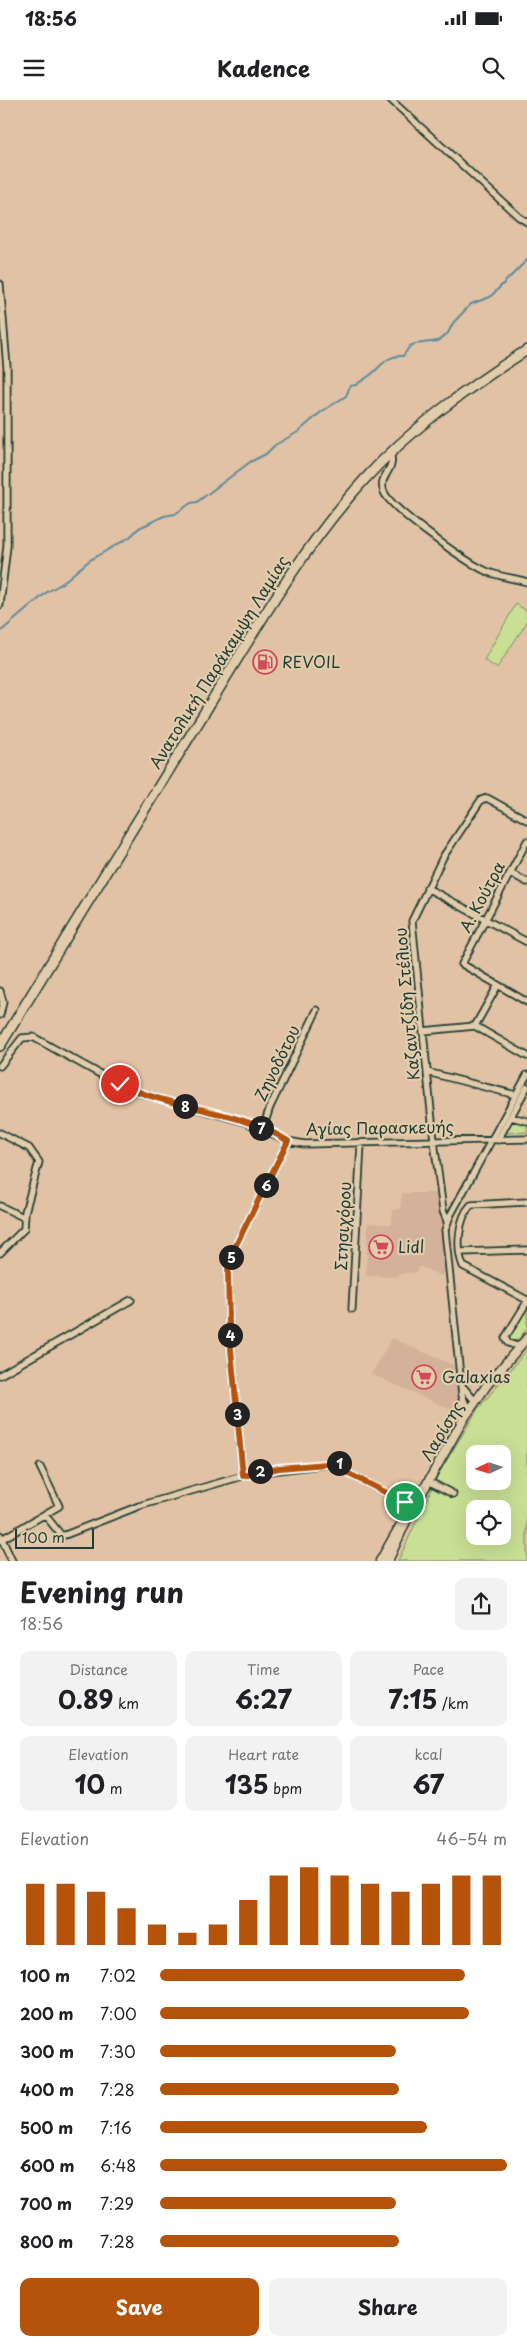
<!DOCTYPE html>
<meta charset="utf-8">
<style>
:root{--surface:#fff;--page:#f2f2f2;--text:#202124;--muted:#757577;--accent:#b45309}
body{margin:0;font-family:"Playpen Sans",sans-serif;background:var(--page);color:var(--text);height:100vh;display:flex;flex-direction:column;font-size:19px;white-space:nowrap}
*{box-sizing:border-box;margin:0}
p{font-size:16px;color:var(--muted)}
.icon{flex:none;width:28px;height:28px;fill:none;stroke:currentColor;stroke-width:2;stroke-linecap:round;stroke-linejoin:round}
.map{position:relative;height:1461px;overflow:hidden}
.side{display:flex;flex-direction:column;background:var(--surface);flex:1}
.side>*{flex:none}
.needle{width:32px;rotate:266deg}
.fabs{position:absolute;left:466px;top:1345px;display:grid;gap:10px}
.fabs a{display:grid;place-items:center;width:45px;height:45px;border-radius:10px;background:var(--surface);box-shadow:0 5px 20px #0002;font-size:25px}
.scale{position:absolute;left:15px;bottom:12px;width:79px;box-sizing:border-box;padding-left:5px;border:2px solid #1f3d34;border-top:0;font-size:14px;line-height:18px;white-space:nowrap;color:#1f3d34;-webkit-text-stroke:4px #e2ccab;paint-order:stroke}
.pin{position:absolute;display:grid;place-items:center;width:42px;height:42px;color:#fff;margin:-21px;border:2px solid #fff;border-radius:50%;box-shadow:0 1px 5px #0007}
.km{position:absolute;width:25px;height:25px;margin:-12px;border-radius:50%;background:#222;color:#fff;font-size:14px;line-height:25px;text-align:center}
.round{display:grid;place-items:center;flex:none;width:52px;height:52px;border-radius:10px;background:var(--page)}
.headline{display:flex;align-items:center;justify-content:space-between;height:85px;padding:0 20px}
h1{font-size:28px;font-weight:700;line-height:38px}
.metrics{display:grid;grid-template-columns:repeat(3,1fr);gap:8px;height:85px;padding:5px 20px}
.metrics div{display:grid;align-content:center;border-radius:10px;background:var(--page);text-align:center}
.metrics b{font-size:25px;font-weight:700}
.metrics small{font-size:14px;font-weight:400}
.metrics p{font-size:14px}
.chart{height:140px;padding:10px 20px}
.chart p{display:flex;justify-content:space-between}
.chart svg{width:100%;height:90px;margin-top:5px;stroke:var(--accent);stroke-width:6}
.button{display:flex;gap:10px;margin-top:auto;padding:10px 20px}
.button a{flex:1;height:58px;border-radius:10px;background:var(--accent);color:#fff;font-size:20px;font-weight:700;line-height:58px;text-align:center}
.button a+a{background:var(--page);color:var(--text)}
ul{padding:0 20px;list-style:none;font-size:16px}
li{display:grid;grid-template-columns:80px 60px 1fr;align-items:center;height:38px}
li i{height:12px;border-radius:6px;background:var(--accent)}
.status{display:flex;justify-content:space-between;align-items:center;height:35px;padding:0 25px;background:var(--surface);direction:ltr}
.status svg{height:14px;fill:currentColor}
header{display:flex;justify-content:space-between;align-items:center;height:65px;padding:0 20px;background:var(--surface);font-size:22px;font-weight:700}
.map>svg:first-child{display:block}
.built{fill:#d3b299}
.green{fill:#c8df94;stroke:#748e64;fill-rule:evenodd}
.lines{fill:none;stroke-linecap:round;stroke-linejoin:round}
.stream{stroke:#5d8c9f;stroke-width:2}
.minor-casing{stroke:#1f3d34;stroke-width:9}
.secondary-casing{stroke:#1f3d34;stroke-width:11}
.primary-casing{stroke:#1f3d34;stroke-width:12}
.minor{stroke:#e2ccab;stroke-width:5.5}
.secondary{stroke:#e2ccab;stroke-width:8}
.primary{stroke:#e2ccab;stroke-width:9}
.route-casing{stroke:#fff;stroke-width:10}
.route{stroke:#b45309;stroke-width:6}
.labels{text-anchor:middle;stroke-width:4.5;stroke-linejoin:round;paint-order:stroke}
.street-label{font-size:16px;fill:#1f3d34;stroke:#e2ccab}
.poi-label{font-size:16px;fill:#1f3d34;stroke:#e2ccab;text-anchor:start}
</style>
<div class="status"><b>18:56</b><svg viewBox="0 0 49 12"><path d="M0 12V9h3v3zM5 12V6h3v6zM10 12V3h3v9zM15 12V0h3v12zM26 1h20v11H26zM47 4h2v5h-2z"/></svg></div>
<header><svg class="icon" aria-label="menu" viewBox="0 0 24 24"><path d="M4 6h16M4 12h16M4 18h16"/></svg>Kadence<svg class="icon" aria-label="search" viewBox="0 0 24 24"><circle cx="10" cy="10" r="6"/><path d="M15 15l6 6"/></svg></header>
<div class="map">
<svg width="527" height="1461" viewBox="0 0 527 1461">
<rect width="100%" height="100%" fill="#e2c2a5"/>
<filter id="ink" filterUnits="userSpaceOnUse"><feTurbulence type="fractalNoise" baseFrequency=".02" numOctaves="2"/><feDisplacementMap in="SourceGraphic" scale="10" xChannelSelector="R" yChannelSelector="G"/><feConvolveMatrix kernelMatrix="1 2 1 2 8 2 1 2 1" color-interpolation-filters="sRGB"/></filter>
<g filter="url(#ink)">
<path class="built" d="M 402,1093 L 440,1093 L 448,1167 L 441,1176 L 419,1166 L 416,1172 L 400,1174 L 396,1177 L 366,1176 L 368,1123 L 392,1124 L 393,1110 L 400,1109 Z
M 392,1238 L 455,1266 L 461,1314 L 371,1274 Z"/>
<path class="green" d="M 516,504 L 527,511 L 527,522 L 497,568 L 484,560 Z
M 512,1019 L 527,1023 L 527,1032 L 505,1033 Z
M 527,1207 L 527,1228 L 518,1240 L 509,1241 L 508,1235 L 516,1229 Z
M 527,1250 L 527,1461 L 398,1461 L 439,1373 L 478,1309 ZM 475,1354 L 502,1354 L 502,1381 L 475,1381 ZM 475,1409 L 502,1409 L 502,1436 L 475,1436 Z"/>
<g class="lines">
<path class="stream" d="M 0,532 L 47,492 L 61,484 L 90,460 L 130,437 L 139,428 L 164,416 L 175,414 L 191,403 L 197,402 L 250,362 L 266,354 L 275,345 L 298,332 L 321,312 L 346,296 L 350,286 L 356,285 C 360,281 364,280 369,276 C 381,267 386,255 403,256 L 410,246 L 415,244 L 438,241 L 448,233 L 453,223 L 471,204 L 490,197 L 527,160"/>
<g class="minor-casing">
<path id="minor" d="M 391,0 L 519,117 L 527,122
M 0,184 L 7,267 L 7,446 L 0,505
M 390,354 C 397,370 377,375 384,392 C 392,410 466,462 486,471 C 499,477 514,478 527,482
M 527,741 L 462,864 L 527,902
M 510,773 L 527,782
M 427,788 L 527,842
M 0,891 L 3,902 L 0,915
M 475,926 L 498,885
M 423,931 L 475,926 L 527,956
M 0,966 L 22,938 L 33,937 L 109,979 L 139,993 L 245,1022 L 288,1041 L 304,1044 L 527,1039
M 427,972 L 516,995
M 511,1017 L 527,1021
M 263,1028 L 270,1007 L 317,910
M 0,1033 L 29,1048 L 39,1062 L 25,1112 L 24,1129 L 0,1153
M 498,1040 L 527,987
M 527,1102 L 471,1105 C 458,1118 456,1149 463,1166 L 527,1200
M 0,1106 L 25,1118
M 447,1121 L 443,1111 L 434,1041 L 412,821 L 443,757 L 481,700 L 487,698 L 527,720
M 461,1152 L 527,1150
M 352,1209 L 361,1044
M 520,1247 L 508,1243 L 505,1238 L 527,1202
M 0,1275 L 131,1200
M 463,1287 L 475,1301
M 462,1300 L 463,1320
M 471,1308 L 465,1303 L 462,1295 L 445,1130 L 450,1116 L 527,975
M 243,1376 L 229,1228 L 228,1169 L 234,1149 L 288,1041
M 428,1381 L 453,1394
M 45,1415 L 61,1435 L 65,1435 L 139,1406 L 253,1373 L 339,1363 L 343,1371 L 414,1407
M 0,1435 L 12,1461
M 2,1439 L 59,1406 L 40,1367"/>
</g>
<g class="secondary-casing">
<path id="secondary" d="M 380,1461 L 400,1426
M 388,1461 L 407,1419 L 463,1320 L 487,1285 L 527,1238"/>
</g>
<g class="primary-casing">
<path id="primary" d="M 0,946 C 63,842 126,739 190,636 C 245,548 295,456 364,380 C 411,328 469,287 527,250"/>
</g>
<use href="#minor" class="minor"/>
<use href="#secondary" class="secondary"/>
<use href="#primary" class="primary"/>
</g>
</g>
<g class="lines" filter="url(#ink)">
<g class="route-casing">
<path id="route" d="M 120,984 C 173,1010 237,1009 288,1041 L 234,1149 L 228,1169 L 229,1228 L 243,1376 L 279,1368 L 339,1363 L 343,1371 L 405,1402"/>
</g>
<use href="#route" class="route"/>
</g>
<defs>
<g id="fuel-ring" transform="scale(1.25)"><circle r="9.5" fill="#e2ccab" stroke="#d1495b" stroke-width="1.5"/><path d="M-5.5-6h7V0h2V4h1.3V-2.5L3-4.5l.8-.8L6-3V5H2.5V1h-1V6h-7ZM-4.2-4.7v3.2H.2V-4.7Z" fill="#d1495b"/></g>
<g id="supermarket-ring" transform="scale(1.25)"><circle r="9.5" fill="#e2ccab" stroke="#d1495b" stroke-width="1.5"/><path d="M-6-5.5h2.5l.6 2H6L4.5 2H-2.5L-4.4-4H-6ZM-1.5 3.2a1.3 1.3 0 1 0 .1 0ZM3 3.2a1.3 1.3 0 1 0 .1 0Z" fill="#d1495b"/></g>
</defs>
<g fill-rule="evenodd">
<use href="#fuel-ring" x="265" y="562"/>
<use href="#supermarket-ring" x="381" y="1147"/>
<use href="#supermarket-ring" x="424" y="1277"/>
</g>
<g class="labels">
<g class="street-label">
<text transform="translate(219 562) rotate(-58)" y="6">Ανατολική Παράκαμψη Λαμίας</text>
<text transform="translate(482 797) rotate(-62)" y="6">Α. Κούτρα</text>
<text transform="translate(407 904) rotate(-95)" y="6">Καζαντζίδη Στέλιου</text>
<text transform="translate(277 963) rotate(-64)" y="6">Ζηνοδότου</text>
<text transform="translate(380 1028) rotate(-1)" y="6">Αγίας Παρασκευής</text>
<text transform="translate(343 1126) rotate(-87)" y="6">Στησιχόρου</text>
<text transform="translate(442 1331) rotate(-59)" y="6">Λαρίσης</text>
</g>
<g class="poi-label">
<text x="282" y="568">REVOIL</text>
<text x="398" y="1153">Lidl</text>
<text x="442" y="1283">Galaxias</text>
</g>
</g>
</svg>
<div class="fabs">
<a><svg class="needle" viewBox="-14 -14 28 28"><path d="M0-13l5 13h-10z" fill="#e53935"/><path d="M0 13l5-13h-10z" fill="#757577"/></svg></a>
<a><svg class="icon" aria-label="locate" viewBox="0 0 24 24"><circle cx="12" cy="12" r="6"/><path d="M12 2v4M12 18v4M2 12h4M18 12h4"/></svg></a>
</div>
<div class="scale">100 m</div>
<div class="pin" style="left:405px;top:1402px;background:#1e9e55"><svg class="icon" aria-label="arrive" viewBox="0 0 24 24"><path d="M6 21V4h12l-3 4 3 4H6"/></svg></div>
<div class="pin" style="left:120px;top:984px;background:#d93025"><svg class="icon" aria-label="check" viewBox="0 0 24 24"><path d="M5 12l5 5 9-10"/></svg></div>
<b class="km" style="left:339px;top:1363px">1</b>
<b class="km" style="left:260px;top:1371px">2</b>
<b class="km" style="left:237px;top:1314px">3</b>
<b class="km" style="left:230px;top:1235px">4</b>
<b class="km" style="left:231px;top:1157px">5</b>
<b class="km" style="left:266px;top:1085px">6</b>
<b class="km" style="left:261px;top:1028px">7</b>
<b class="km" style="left:185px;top:1006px">8</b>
</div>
<section class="side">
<div class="headline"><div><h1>Evening run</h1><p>18:56</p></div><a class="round"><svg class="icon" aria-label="share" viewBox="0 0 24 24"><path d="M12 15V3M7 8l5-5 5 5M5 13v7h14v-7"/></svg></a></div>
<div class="metrics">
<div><p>Distance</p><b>0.89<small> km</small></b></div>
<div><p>Time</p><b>6:27</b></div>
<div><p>Pace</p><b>7:15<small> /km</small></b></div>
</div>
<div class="metrics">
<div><p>Elevation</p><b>10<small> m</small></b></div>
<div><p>Heart rate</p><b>135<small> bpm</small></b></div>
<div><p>kcal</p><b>67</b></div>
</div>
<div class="chart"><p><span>Elevation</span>46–54 m</p>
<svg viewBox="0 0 160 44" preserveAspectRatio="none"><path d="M5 44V14M15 44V14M25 44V18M35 44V26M45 44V34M55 44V38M65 44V34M75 44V22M85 44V10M95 44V6M105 44V10M115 44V14M125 44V18M135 44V14M145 44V10M155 44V10"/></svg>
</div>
<ul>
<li><b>100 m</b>7:02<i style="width:88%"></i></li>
<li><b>200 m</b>7:00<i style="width:89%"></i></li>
<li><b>300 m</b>7:30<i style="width:68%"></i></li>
<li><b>400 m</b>7:28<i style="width:69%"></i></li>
<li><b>500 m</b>7:16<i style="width:77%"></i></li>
<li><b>600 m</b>6:48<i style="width:100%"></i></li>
<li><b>700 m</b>7:29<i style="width:68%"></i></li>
<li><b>800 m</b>7:28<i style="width:69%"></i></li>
</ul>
<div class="button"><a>Save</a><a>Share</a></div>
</section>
